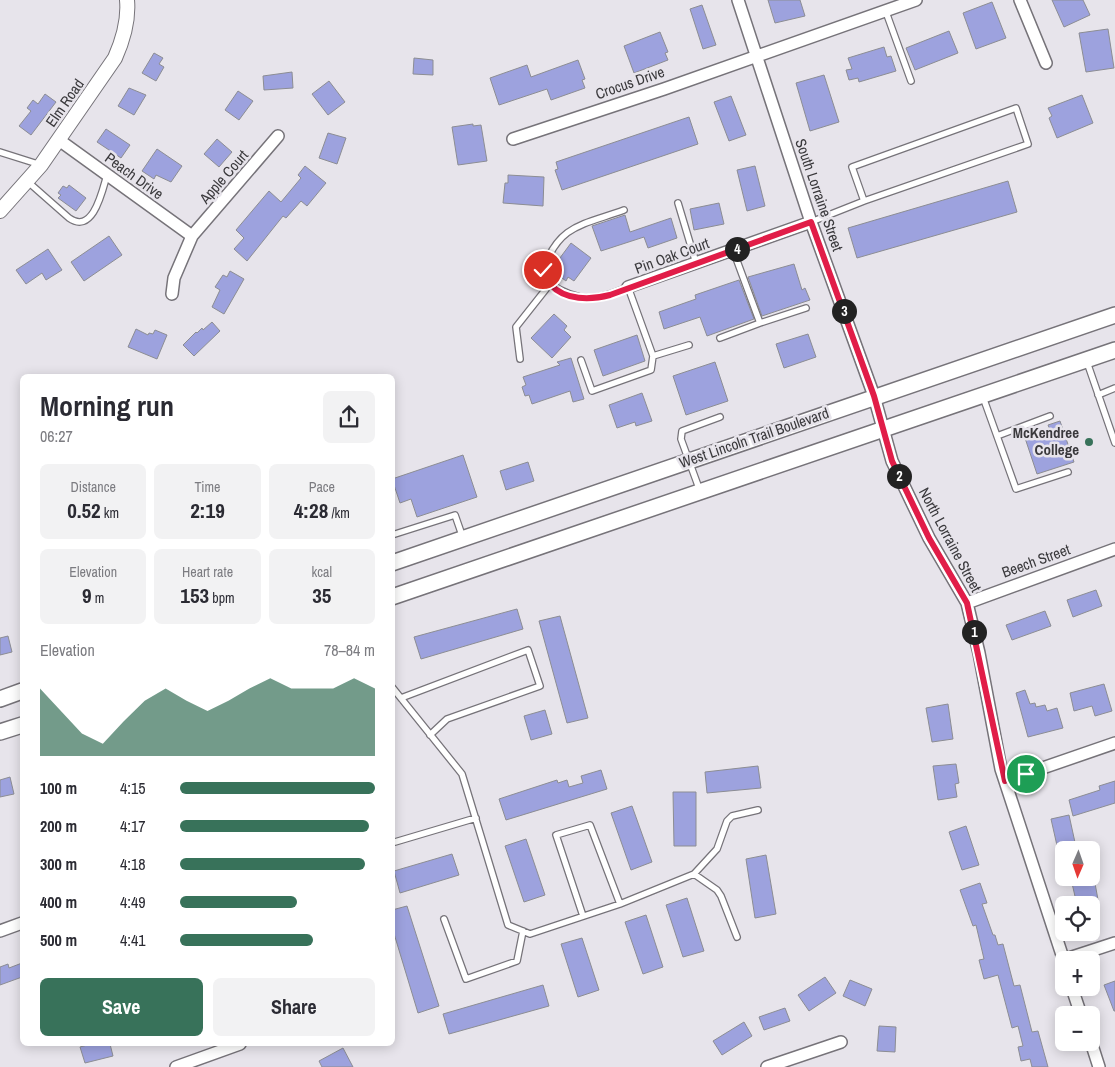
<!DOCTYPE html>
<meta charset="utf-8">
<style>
:root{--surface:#fff;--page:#f2f2f3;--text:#2b2b33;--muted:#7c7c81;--accent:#38725a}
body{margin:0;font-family:"Archivo Narrow",sans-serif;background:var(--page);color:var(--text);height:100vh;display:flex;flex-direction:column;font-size:19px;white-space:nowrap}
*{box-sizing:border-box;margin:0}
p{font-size:16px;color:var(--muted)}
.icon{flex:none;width:28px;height:28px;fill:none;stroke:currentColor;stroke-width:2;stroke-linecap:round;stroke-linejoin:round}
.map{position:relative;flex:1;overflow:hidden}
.side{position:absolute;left:20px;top:374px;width:375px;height:672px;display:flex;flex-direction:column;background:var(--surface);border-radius:8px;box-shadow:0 2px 12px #0003}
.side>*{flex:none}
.needle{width:32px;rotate:182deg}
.controls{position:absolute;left:1055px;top:841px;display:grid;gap:10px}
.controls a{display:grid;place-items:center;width:45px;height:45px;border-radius:8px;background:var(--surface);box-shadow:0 2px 12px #0003;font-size:25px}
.pin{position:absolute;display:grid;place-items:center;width:42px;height:42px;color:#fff;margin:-21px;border:2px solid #fff;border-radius:50%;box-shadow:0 1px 5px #0007}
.km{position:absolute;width:25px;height:25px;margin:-12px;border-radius:50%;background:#222;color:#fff;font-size:14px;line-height:25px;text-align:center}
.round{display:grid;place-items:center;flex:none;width:52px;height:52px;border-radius:8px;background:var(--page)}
.head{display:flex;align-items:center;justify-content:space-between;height:85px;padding:0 20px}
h1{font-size:28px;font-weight:700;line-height:38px}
.stats{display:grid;grid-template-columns:repeat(3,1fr);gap:8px;height:85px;padding:5px 20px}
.stats div{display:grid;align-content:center;border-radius:8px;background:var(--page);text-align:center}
.stats b{font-size:21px;font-weight:700}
.stats small{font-size:14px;font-weight:400}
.stats p{font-size:14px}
.chart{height:140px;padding:10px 20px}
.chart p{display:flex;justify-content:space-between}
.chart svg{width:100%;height:90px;margin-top:5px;fill:var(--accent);opacity:.7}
.primary-button{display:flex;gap:10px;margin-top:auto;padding:10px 20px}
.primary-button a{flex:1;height:58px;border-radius:8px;background:var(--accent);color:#fff;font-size:20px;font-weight:700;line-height:58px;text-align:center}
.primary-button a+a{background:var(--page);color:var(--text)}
ul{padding:0 20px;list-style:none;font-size:16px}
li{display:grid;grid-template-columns:80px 60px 1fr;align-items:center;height:38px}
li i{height:12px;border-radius:6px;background:var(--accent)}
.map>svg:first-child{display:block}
.building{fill:#9da2de;stroke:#8c8d93}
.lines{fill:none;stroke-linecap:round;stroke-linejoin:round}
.service-casing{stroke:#767379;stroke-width:8}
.minor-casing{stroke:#767379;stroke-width:14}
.tertiary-casing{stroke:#767379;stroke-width:16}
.secondary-casing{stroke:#767379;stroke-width:18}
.service{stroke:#fff;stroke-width:5.5}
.minor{stroke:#fff;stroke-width:11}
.tertiary{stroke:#fff;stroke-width:14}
.secondary{stroke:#fff;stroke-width:15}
.route-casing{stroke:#fff;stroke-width:10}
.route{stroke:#e11d48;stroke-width:6}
.poi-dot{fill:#38725a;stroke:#e7e4eb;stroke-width:2}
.labels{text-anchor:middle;stroke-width:5;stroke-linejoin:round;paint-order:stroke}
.street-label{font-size:15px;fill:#3a393c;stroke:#e7e4eb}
.poi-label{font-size:15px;font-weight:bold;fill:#3a393c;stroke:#e7e4eb;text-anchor:end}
</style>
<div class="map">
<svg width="1115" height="1067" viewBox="0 0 1115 1067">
<rect width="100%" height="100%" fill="#e7e4eb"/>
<path class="building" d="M 768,0 L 800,0 L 805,16 L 775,23 Z
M 1052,0 L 1083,0 L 1090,15 L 1064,27 Z
M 992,2 L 1006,38 L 976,49 L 963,13 Z
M 702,5 L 716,45 L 703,49 L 690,9 Z
M 1108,29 L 1114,68 L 1086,72 L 1079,33 Z
M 949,31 L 958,53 L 915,70 L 906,48 Z
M 660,32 L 668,52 L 665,53 L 668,60 L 634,73 L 624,46 Z
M 884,47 L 887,57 L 891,56 L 896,71 L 859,82 L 858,78 L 849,80 L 846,70 L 852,69 L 848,58 Z
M 154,53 L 163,58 L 159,64 L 164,67 L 156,81 L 142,73 Z
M 414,58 L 433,60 L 433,75 L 413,74 Z
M 578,60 L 585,79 L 582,80 L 585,88 L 551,100 L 547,89 L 499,105 L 490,78 L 527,65 L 531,77 Z
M 292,72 L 293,88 L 264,90 L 263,76 Z
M 824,75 L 839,122 L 810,131 L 796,83 Z
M 329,81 L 345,102 L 328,115 L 312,94 Z
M 129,88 L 146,95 L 134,115 L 118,106 Z
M 238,91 L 253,101 L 239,120 L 225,110 Z
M 45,94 L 56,102 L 31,135 L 19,126 L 31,111 L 27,108 L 33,100 L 38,104 Z
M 1082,95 L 1093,123 L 1057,138 L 1049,118 L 1052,116 L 1048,108 Z
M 731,96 L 746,135 L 729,141 L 714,102 Z
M 689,117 L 698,144 L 562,190 L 555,170 L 558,169 L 556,162 Z
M 473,124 L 473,126 L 481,125 L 487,161 L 458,165 L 452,127 Z
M 106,129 L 130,145 L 121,158 L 97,142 Z
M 328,133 L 346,138 L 337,164 L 319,158 Z
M 217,139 L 232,152 L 219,167 L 204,154 Z
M 157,149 L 182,166 L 171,182 L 156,175 L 154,179 L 142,171 Z
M 305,166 L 326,183 L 307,206 L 301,201 L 286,218 L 283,216 L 247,261 L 234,249 L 244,238 L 236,230 L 269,191 L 281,202 L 301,178 L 298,175 Z
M 755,166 L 765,206 L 747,211 L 737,170 Z
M 508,175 L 544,177 L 543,206 L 503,203 L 505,183 L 508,183 Z
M 1008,181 L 1017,212 L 857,258 L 848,228 Z
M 69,185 L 86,198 L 76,211 L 58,198 L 61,195 L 58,193 L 63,186 L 67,188 Z
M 719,203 L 724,224 L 694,230 L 690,209 Z
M 625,215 L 630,232 L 671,218 L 677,238 L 648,248 L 644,237 L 601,251 L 592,226 Z
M 109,236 L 122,255 L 84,281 L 71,262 Z
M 571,243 L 591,258 L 574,281 L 568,277 L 566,281 L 551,270 Z
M 48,249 L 62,270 L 46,280 L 42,273 L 26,284 L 16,270 Z
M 794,264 L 802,290 L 805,288 L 810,300 L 762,316 L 748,277 Z
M 230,271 L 244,279 L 224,314 L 212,307 L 220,290 L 215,287 L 223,275 L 227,277 Z
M 739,280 L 754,319 L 707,336 L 700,317 L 664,329 L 659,312 L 696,299 L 695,295 Z
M 554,314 L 567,326 L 564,330 L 571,337 L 552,358 L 531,338 Z
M 212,322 L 220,331 L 194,356 L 183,345 L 196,332 L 197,333 L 202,328 L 203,330 Z
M 136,329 L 148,335 L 149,333 L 153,334 L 155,330 L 167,335 L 157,359 L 128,347 Z
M 808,334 L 816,357 L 784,368 L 776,344 Z
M 637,335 L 645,361 L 603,376 L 594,350 Z
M 571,358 L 584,399 L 573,402 L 570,391 L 532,404 L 529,395 L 525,396 L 522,387 L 526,385 L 523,377 L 560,365 L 557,362 Z
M 715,362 L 728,401 L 686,415 L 673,376 Z
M 642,393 L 652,421 L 636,426 L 635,422 L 617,428 L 609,405 Z
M 1060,421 L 1074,462 L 1037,474 L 1025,438 L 1050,430 L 1048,425 Z
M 463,455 L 477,497 L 417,517 L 411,499 L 400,503 L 392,479 Z
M 528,462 L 534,481 L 506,490 L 500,471 Z
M 1096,590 L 1102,606 L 1073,617 L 1067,600 Z
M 517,609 L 523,629 L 421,659 L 414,637 Z
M 1045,611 L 1051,626 L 1012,640 L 1006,625 Z
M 560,616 L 588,718 L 567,723 L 539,621 Z
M 8,636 L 12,652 L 0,655 L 0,638 Z
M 1104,684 L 1112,711 L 1095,716 L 1092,706 L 1074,711 L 1070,693 Z
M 1025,690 L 1030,704 L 1035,703 L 1036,707 L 1045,705 L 1047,711 L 1057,708 L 1063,728 L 1028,737 L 1016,693 Z
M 948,704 L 953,739 L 932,742 L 926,708 Z
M 545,710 L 552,734 L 531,740 L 524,716 Z
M 956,764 L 959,783 L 955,784 L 957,797 L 938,800 L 933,766 Z
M 758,766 L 761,788 L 707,793 L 705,772 Z
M 601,770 L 607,789 L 506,820 L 499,799 L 557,780 L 558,783 L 567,780 L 569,787 L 583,783 L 581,776 Z
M 10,777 L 14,794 L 0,797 L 0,780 Z
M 1115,781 L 1115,803 L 1073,816 L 1069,800 L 1100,790 L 1099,786 Z
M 673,792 L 696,792 L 696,846 L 674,846 Z
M 632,806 L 652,862 L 631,870 L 611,813 Z
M 1069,815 L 1076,847 L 1058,850 L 1051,819 Z
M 966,826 L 979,865 L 962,870 L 949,832 Z
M 526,839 L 545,895 L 524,902 L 505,846 Z
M 452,854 L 459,875 L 400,893 L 394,871 Z
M 766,855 L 776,914 L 755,918 L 746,859 Z
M 1079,878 L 1094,878 L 1099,905 L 1077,905 L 1071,879 Z
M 980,883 L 987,903 L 982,904 L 993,935 L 995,935 L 998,945 L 1003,944 L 1014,986 L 1020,985 L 1032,1032 L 1038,1031 L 1048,1067 L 1032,1067 L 1030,1059 L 1021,1061 L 1018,1047 L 1023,1046 L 1018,1026 L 1012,1028 L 998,975 L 984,979 L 979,960 L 984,959 L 976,925 L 973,926 L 960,890 Z
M 687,898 L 704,951 L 683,957 L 666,905 Z
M 407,906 L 439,1006 L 418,1013 L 392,927 L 392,910 Z
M 646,915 L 663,967 L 643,974 L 625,922 Z
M 582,938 L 599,990 L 578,997 L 561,944 Z
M 22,963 L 22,977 L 0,985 L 0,967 L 8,964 L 9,968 Z
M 825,977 L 836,993 L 809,1011 L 798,995 Z
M 850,980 L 872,989 L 865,1006 L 843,996 Z
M 1115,981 L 1115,1011 L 1114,1011 L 1104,985 Z
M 543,985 L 549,1006 L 449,1034 L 443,1014 Z
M 785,1008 L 790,1021 L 764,1030 L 759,1017 Z
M 744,1022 L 752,1036 L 722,1055 L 713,1041 Z
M 879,1026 L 896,1027 L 895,1052 L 877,1051 Z
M 91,1044 L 110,1044 L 113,1056 L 85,1063 L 80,1047 Z
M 343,1048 L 353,1067 L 322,1067 L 319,1061 Z"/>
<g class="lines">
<g class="service-casing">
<path id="service" d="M 886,12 L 911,81
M 0,152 L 41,165
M 27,181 L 69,218 C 93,235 102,192 107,175
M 678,203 L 696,263
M 811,222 L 864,201 L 1028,144 L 1016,108 L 852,167 L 864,201
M 733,250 L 760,323 L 806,308
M 550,284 L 543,270 C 559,224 583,225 624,210
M 720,338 L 760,323
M 520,359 L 516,327 L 550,284 C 580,303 596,301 628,287 L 653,356 L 689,345
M 581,360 L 592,391 L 651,370 L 653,356
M 1087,362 L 1115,443
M 1098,395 L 1115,388
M 983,397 L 1016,489 L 1068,472
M 997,436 L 1050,416
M 700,491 L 681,439 L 682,431 L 720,417
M 392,535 L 455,515 L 463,538
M 392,687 L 462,774 L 508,925 L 530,934 L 620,904 L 694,874 L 717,849 L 727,821 L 732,816 L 758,810
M 401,698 L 528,650 L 540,686 L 447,719 L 430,735
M 395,842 L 476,818
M 694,874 L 717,890 L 721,896 L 737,937
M 583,916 L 556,835 L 590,825 L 620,904
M 444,919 L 466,979 L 517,961 L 523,931"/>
</g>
<g class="minor-casing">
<path id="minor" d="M 738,0 L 811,222 L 874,396 L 892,461 L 929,538 L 967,603 L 979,653 L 1001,769 L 1064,961
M 1020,0 L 1046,63
M 513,139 L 664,89 L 916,0
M 59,140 L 192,236
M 628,287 L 811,222
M 172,294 L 174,278 L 192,236 L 278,136
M 967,603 L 1115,549
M 1005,781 L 1115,743
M 0,931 L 22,923
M 1063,960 L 1115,943
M 1072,988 L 1081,1015
M 1091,1042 L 1099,1067
M 176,1067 L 240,1044
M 767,1067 L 841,1042"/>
</g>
<g class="tertiary-casing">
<path id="tertiary" d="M 0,211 L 41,165 L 115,58 C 123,40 129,21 127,0"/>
</g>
<g class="secondary-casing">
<path id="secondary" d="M 392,563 L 1115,315
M 392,597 L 1115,350
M 0,699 L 22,691
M 0,732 L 22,725"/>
</g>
<use href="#service" class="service"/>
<use href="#minor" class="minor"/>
<use href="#tertiary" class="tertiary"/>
<use href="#secondary" class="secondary"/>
</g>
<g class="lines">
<g class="route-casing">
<path id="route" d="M 543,270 C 545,274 547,281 550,284 C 565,301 591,300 610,295 L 811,222 L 874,396 L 892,461 L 929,538 L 967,603 L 1005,781 L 1026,774"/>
</g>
<use href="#route" class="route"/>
</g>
<circle class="poi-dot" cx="1089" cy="442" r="5"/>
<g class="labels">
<g class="street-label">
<text transform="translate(630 83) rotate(-19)" y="5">Crocus Drive</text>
<text transform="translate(65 103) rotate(-55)" y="5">Elm Road</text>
<text transform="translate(134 176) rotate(36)" y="5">Peach Drive</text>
<text transform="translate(224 177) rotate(-49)" y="5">Apple Court</text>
<text transform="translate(819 195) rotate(71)" y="5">South Lorraine Street</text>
<text transform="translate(672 256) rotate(-20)" y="5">Pin Oak Court</text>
<text transform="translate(754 438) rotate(-19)" y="5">West Lincoln Trail Boulevard</text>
<text transform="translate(950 540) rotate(62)" y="5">North Lorraine Street</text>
<text transform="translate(1036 561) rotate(-20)" y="5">Beech Street</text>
</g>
<g class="poi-label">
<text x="1079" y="438">McKendree<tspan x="1079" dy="17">College</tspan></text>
</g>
</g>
</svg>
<div class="controls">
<a><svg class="needle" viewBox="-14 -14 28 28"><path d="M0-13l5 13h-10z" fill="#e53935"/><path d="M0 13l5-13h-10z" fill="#7c7c81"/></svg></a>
<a><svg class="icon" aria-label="locate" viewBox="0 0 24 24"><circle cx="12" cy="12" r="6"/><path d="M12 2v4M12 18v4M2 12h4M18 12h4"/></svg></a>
<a>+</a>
<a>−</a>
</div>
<div class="pin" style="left:1026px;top:774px;background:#1e9e55"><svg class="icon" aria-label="arrive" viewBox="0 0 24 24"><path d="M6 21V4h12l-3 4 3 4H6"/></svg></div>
<div class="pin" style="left:543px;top:270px;background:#d93025"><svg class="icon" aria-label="check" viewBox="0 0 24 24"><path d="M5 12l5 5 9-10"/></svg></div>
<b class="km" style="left:974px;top:632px">1</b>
<b class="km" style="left:899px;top:476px">2</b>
<b class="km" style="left:844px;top:311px">3</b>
<b class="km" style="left:737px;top:249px">4</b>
<section class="side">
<div class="head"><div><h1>Morning run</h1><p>06:27</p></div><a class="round"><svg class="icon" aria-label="share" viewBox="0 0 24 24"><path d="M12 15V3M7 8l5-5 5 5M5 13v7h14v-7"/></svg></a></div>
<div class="stats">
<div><p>Distance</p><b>0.52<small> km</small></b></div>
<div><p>Time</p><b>2:19</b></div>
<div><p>Pace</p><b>4:28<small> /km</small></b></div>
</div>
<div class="stats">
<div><p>Elevation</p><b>9<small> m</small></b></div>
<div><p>Heart rate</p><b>153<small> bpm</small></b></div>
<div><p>kcal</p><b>35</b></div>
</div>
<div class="chart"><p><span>Elevation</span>78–84 m</p>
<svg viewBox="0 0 160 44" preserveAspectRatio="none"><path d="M0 44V11L10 22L20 33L30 38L40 27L50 17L60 11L70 17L80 22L90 17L100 11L110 6L120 11L130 11L140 11L150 6L160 11V44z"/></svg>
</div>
<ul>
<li><b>100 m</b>4:15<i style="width:100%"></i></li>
<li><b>200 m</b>4:17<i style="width:97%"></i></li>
<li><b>300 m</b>4:18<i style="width:95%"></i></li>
<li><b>400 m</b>4:49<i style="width:60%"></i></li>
<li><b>500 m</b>4:41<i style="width:68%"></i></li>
</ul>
<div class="primary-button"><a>Save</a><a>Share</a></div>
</section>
</div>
